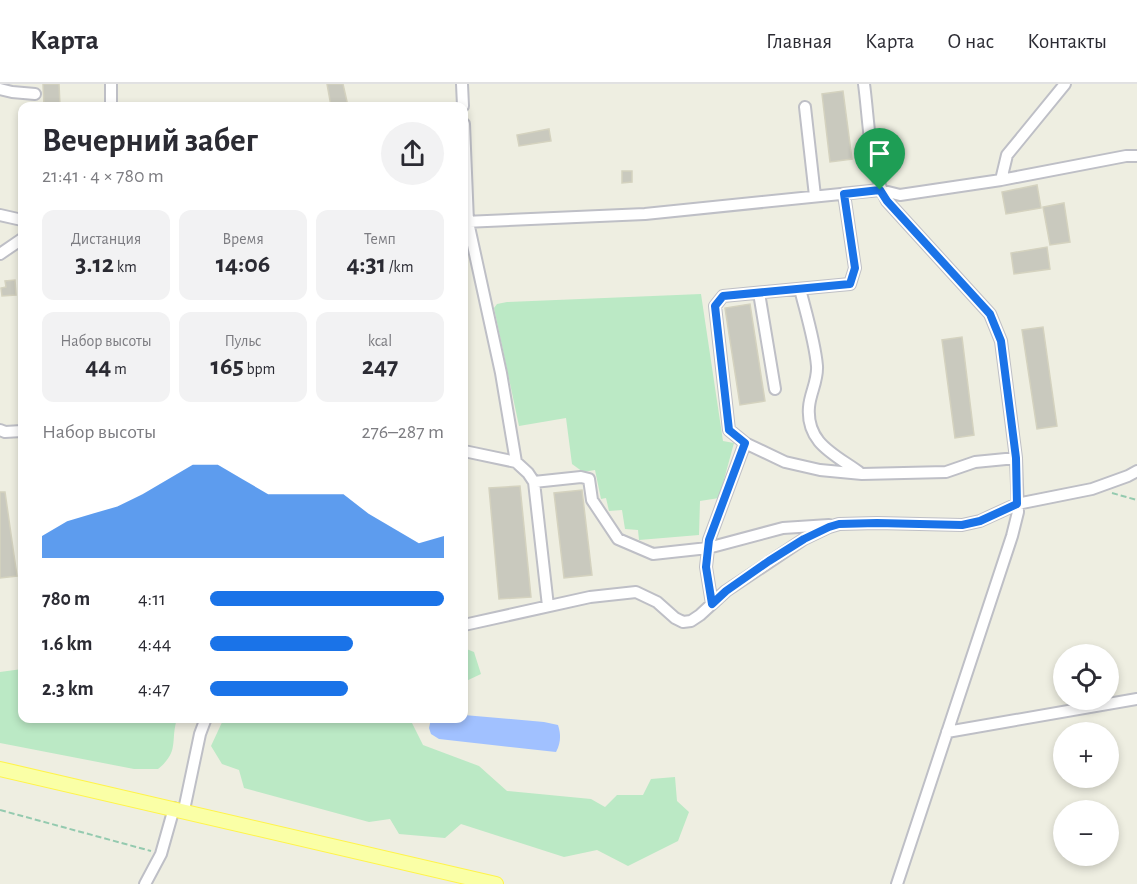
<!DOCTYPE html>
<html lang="ru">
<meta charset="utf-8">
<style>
:root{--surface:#fff;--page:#f2f2f3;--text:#2b2b33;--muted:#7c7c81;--line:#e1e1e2;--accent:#1a73e8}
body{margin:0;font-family:"Alegreya Sans",sans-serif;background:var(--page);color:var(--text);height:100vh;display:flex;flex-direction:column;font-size:22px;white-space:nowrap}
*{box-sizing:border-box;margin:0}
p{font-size:20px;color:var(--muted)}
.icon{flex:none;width:33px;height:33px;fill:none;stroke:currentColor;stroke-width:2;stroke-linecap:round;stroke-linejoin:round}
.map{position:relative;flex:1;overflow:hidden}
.sheet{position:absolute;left:18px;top:18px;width:450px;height:621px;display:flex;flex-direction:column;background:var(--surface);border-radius:12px;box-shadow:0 3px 9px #0003}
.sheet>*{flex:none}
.fabs{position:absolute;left:1053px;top:560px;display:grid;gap:12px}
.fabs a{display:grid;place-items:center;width:66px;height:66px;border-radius:50%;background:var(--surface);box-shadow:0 3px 9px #0003;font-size:30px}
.pin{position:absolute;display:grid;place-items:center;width:51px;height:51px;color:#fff;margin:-62px -26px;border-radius:50% 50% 50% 0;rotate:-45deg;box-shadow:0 0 6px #0007}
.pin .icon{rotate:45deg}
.round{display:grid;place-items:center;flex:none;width:63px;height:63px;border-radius:32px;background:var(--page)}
.head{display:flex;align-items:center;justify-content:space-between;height:102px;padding:0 24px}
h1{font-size:33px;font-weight:600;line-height:45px}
.stats{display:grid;grid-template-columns:repeat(3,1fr);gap:9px;height:102px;padding:6px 24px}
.stats div{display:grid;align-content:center;border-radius:12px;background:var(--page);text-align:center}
.stats b{font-size:26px;font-weight:600}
.stats small{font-size:16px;font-weight:400}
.stats p{font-size:16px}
.chart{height:168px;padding:12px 24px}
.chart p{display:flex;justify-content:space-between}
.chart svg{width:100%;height:108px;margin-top:6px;fill:var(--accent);opacity:.7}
ul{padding:0 24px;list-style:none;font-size:20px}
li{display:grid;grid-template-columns:96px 72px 1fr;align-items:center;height:45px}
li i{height:15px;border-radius:8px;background:var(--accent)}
header{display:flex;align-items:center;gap:36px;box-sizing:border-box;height:84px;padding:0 30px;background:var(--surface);border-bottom:2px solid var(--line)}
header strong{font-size:28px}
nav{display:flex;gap:33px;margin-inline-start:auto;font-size:21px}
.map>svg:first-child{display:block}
.green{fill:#bbe9c5}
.water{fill:#a1c1ff}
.building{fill:#c9c9be;stroke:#d4d2bf;stroke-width:1.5}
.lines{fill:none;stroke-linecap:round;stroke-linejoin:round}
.minor-casing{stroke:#bebfc6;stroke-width:14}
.major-casing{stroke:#fff44a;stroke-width:16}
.path{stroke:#94caaf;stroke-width:2;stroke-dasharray:6 3;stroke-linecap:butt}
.minor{stroke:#fff;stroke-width:10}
.major{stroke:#faffa6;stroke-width:14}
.route-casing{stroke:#fff;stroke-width:12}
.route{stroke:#1a73e8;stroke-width:8}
</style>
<header>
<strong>Карта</strong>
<nav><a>Главная</a><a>Карта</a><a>О нас</a><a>Контакты</a></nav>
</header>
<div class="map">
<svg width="1137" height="800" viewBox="0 0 1137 800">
<rect width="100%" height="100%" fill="#eeeee1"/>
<path class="green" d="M 701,210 L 723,357 L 734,359 L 719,414 L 700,417 L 699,451 L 639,456 L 638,446 L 625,445 L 622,426 L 609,427 L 606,414 L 601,415 L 595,386 L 583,388 L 572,380 L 566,334 L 519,342 L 494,224 L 497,220 L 507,218 Z
M 464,564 L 474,568 L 481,590 L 464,598 Z
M 22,585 L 22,634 L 177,635 C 170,657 180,667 158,685 L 134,685 L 0,659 L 0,588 Z
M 224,634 L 410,635 L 423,661 L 479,682 L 507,707 L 591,715 L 605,723 L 617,711 L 643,711 L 651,695 L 675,693 L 677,717 L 689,728 L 678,757 L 628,782 L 597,766 L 564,773 L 461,740 L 445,754 L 399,750 L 390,735 L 369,738 L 244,704 L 239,686 L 222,680 L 211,662 Z"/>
<path class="water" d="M 464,631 L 544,638 L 558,641 C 561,650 561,659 556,668 L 439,655 L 431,650 L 429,644 L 431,635 L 464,634 Z"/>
<path class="building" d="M 43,0 L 59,0 L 60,22 L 44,22 Z
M 327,0 L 343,0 L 348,22 L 331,22 Z
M 843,7 L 852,75 L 830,78 L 822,10 Z
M 549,45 L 551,57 L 519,62 L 517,51 Z
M 622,87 L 632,87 L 632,98 L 622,99 Z
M 1037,101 L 1041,124 L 1006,130 L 1002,108 Z
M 1064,119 L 1070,158 L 1050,161 L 1043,123 Z
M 1047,163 L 1050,185 L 1014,190 L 1011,169 Z
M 15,196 L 16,211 L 2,212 L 1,204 L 6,203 L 5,197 Z
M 750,220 L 765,317 L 740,321 L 725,224 Z
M 1043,243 L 1057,342 L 1037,345 L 1022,246 Z
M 962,253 L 974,351 L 955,354 L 942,256 Z
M 520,402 L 531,513 L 499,515 L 489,404 Z
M 582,406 L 592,491 L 564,494 L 554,409 Z
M 0,408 L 5,408 L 17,492 L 0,494 Z"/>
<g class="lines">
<g class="minor-casing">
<path id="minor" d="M 111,0 L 111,22
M 462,0 L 463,22
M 864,0 C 869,36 869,86 887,117 L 990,230 L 1001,257 L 1016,374 L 1018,428 L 1012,452 L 897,800
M 0,5 L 12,8 L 35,10
M 805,23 L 815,112
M 464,40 L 468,138 L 501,289 L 516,378
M 1001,96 L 1007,71 L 1065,0
M 844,110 L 855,184 L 850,200 L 723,212 L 715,222 L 729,346 L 745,359 L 785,378 L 820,386 L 862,390 L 946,388 L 975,378 L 1016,374
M 0,131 L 22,136
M 464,138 L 645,130 L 880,106 L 900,111 L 1001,96 L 1126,72 L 1137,72
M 0,170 L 22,155
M 800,205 C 806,229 815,258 817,282 C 818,297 810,309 809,323 C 806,359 834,370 859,388
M 759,209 L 775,305
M 0,346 L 5,348 L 22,347
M 464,367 L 516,378 L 528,389 L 534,398 L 548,522
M 534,398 L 581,393 L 589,395 L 592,416 L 618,455 L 653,470 L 708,464 L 783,444 L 829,441
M 712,520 L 706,483 L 709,456 L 745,359
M 464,541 L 590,513 L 636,508 L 657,518 L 675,534 L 683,538 L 691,537 L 700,531 L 726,507 L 804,455 L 829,443 L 839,440 L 877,439 L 962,441 L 980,437 L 1017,420 L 1092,405 L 1128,392 L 1137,387
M 947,648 L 1137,615
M 184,726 L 200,650 L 206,634
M 145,800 L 161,770 L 174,724"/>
</g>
<g class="major-casing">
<path id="major" d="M 0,685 L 496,800"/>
</g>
<path class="path" d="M 1112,409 L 1137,416
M 0,726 L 151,767"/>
<use href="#minor" class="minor"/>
<use href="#major" class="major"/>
</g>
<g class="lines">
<g class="route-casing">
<path id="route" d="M 880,106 L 887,117 L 990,230 L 1001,257 L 1016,374 L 1017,420 L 980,437 L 962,441 L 877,439 L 839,440 L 829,443 L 804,455 L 769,477 L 726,507 L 712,520 L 706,483 L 709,456 L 745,359 L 729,346 L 715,222 L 723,212 L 850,200 L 855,184 L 844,110 Z"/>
</g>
<use href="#route" class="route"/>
</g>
</svg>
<div class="fabs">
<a><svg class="icon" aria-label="locate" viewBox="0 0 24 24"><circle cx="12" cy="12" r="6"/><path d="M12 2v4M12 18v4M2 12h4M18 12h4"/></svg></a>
<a>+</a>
<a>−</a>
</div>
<div class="pin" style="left:880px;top:106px;background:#1e9e55"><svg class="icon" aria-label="arrive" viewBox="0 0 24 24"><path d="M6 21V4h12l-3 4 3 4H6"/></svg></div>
<section class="sheet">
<div class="head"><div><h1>Вечерний забег</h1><p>21:41 · 4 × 780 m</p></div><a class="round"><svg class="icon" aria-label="share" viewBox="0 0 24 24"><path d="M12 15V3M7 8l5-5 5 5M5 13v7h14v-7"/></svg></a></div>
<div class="stats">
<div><p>Дистанция</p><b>3.12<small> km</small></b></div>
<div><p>Время</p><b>14:06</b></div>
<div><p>Темп</p><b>4:31<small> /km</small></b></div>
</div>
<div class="stats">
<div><p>Набор высоты</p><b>44<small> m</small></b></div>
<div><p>Пульс</p><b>165<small> bpm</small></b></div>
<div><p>kcal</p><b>247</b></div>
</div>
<div class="chart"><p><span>Набор высоты</span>276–287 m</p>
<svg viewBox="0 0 160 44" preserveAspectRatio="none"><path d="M0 44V35L10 29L20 26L30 23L40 18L50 12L60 6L70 6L80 12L90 18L100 18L110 18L120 18L130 26L140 32L150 38L160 35V44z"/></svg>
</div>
<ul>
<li><b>780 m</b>4:11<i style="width:100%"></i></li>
<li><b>1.6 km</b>4:44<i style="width:61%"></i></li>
<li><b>2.3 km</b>4:47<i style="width:59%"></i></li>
</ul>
</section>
</div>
